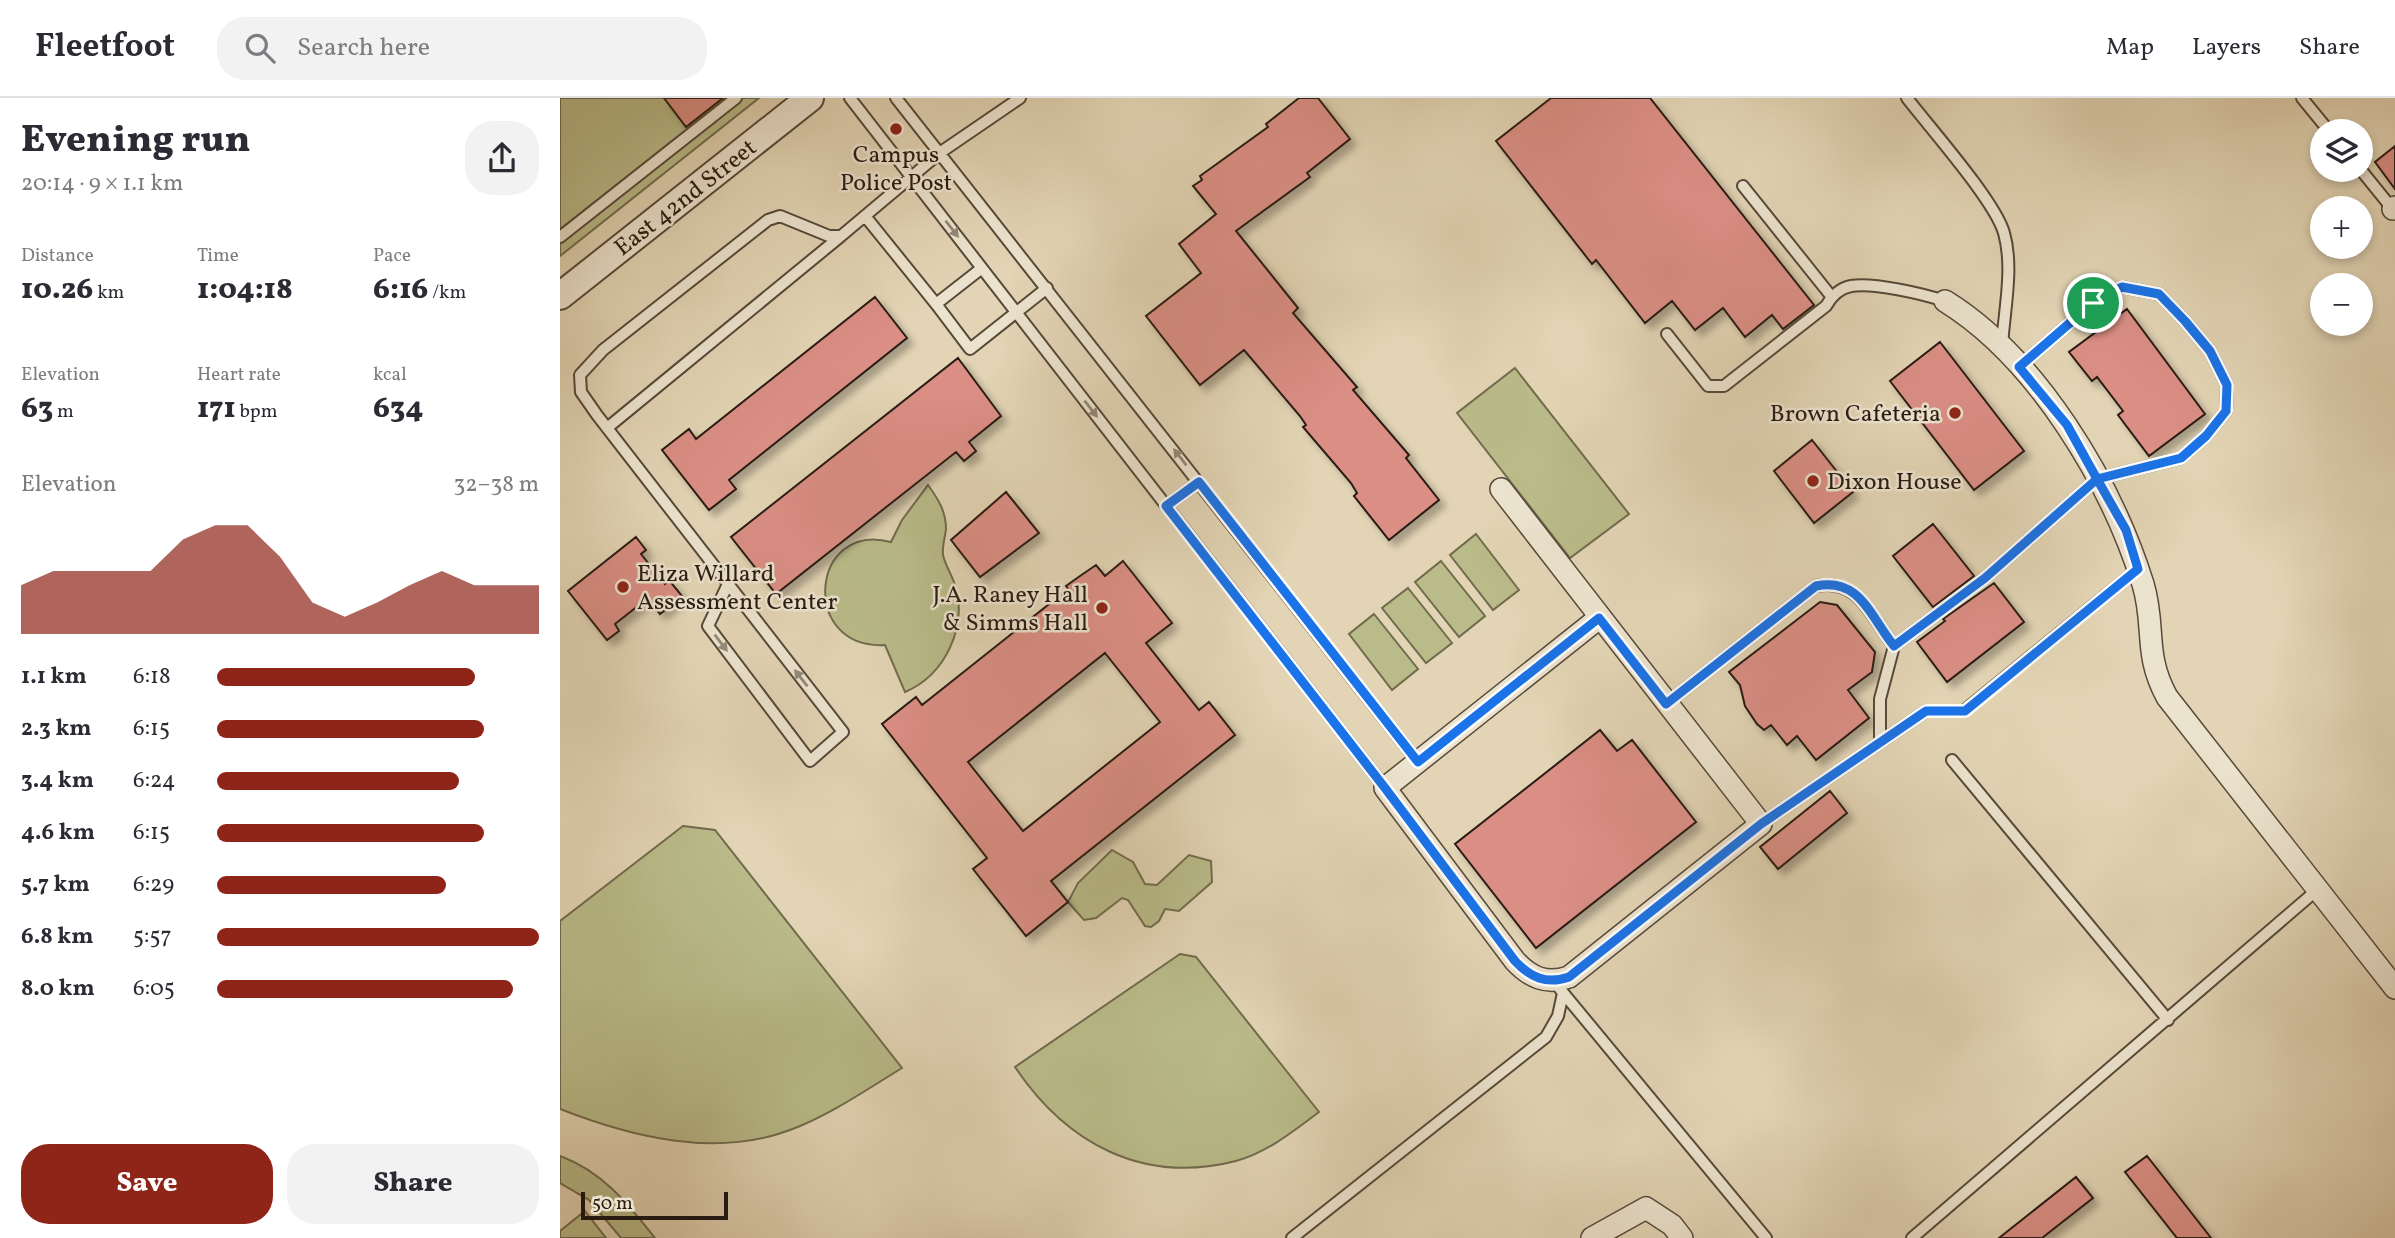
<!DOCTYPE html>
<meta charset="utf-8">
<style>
:root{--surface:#fff;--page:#f2f2f3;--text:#2b2b33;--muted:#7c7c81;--line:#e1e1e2;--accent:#8f2418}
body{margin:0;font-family:Vollkorn,serif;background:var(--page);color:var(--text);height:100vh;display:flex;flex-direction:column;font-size:26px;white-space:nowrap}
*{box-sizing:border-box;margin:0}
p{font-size:23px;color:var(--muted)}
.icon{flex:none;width:38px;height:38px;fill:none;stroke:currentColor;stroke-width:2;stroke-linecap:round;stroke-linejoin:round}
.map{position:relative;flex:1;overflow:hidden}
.sheet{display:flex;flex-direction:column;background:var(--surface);width:560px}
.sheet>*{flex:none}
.buttons{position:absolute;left:1750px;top:21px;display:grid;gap:14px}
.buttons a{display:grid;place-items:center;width:63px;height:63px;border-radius:50%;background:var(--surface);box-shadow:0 4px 10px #0003;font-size:35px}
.scale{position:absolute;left:21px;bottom:18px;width:147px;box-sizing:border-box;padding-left:7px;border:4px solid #291b12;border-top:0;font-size:19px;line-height:24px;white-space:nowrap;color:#291b12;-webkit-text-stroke:5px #ece3ce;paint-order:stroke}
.pin{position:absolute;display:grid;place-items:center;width:60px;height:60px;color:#fff;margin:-30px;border:4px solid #fff;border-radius:50%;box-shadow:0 2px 7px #0007}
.round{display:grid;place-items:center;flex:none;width:74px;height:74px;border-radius:28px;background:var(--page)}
.summary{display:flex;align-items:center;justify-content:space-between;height:119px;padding:0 21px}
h1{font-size:38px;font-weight:800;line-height:52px}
.figures{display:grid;grid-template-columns:repeat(3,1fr);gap:10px;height:119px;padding:7px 21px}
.figures div{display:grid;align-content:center}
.figures b{font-size:30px;font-weight:800}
.figures small{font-size:19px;font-weight:400}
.figures p{font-size:19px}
.chart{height:196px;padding:14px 21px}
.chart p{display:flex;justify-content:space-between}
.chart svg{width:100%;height:126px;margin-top:7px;fill:var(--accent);opacity:.7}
.button{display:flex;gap:14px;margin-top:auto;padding:14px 21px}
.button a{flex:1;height:80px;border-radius:28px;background:var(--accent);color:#fff;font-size:28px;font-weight:800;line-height:80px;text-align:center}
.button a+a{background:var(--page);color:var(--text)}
ul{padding:0 21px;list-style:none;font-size:23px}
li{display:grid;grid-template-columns:112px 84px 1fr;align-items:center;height:52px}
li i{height:18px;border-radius:9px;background:var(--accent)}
header{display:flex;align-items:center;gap:42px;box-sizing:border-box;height:98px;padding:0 35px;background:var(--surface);border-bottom:2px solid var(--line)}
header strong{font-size:33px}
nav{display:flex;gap:38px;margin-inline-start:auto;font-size:24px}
.search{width:490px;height:63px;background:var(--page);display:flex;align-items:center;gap:18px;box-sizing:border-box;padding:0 24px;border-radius:28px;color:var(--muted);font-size:26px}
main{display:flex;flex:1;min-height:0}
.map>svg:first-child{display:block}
.green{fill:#b9bb89;stroke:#716b4e;stroke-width:2}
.building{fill:#da8e84;stroke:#291b12;stroke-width:2;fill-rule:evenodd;filter:url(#shadow)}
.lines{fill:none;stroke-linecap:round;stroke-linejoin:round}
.service-casing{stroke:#57493a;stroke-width:14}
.minor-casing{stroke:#57493a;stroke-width:24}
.tertiary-casing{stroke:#57493a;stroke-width:30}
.service{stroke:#ece3ce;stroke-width:10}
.minor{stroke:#ece3ce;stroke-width:21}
.tertiary{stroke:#ece3ce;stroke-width:26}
.oneway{fill:#948979}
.route-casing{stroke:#fff;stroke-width:14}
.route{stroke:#1a73e8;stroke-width:9}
.poi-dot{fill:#8f2418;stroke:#ece3ce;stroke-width:2.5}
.labels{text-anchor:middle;stroke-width:5;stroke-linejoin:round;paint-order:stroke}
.poi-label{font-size:24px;fill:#291b12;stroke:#ece3ce;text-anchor:end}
.street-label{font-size:24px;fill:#291b12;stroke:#ece3ce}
</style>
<header>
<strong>Fleetfoot</strong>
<div class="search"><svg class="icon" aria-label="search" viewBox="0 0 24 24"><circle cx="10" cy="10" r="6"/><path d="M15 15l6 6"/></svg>Search here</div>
<nav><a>Map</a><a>Layers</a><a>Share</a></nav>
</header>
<main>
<section class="sheet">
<div class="summary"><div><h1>Evening run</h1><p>20:14 · 9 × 1.1 km</p></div><a class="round"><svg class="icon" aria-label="share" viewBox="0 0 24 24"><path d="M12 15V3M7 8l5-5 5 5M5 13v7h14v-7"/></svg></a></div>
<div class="figures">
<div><p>Distance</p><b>10.26<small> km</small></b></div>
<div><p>Time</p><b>1:04:18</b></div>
<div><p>Pace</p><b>6:16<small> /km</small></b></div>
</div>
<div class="figures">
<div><p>Elevation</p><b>63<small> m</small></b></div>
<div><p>Heart rate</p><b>171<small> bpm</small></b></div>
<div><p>kcal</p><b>634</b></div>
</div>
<div class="chart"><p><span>Elevation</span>32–38 m</p>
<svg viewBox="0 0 160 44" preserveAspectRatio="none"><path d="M0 44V27L10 22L20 22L30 22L40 22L50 11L60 6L70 6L80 17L90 33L100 38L110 33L120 27L130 22L140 27L150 27L160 27V44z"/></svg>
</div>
<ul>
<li><b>1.1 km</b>6:18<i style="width:80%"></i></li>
<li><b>2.3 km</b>6:15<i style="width:83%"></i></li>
<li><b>3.4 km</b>6:24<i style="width:75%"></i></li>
<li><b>4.6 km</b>6:15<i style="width:83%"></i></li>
<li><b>5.7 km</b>6:29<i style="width:71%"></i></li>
<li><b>6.8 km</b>5:57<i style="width:100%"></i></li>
<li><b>8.0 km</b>6:05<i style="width:92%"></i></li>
</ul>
<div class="button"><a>Save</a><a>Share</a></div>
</section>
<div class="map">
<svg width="1835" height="1140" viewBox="0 0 1835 1140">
<defs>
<filter id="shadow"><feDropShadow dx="6" dy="6" stdDeviation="3.5" flood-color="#0004"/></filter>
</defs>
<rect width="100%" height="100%" fill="#e2d4b4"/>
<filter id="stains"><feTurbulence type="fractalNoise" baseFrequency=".00286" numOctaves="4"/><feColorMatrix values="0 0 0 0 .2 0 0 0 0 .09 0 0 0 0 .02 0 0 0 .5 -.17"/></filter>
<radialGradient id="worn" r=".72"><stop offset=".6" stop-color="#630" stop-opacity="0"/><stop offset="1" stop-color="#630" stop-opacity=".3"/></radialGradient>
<path class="green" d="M 0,0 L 199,0 L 0,158 Z
M 955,270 L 1069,416 L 1010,460 L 897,315 Z
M 368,387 C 378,401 386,413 386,431 C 385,440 382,448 383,457 C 385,467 392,477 395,487 C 408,529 385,577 345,594 L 325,547 C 239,552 250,422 331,444 L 342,422 Z
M 916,436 L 959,492 L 933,512 L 890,457 Z
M 881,463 L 925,518 L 899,539 L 855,484 Z
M 848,490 L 892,545 L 866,565 L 822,510 Z
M 814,516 L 858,571 L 832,592 L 789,536 Z
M 123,728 L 155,732 L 342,970 C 306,992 270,1017 230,1032 C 155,1060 71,1039 0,1011 L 0,823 Z
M 552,752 L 573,764 L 585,786 L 597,787 L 629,757 L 651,763 L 652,784 L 619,813 L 605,811 L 599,823 L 591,829 L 585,828 L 568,802 L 562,800 L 536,820 L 524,822 L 508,804 L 518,785 Z
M 620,856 L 636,859 L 759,1014 C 734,1033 706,1055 676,1063 C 582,1087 506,1045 455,969 Z
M 0,1058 C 43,1074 67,1105 95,1140 L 61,1140 L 29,1102 L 0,1085 Z
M 25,1113 L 46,1140 L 0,1140 L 0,1133 Z"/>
<path class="building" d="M 104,0 L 163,0 L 126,29 Z
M 739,0 L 758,0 L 790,41 L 747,75 L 750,79 L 676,133 L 738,210 L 733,215 L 797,289 L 793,292 L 849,357 L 846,360 L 879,402 L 829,442 L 794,398 L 797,395 L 791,385 L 743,329 L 746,327 L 740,318 L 684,252 L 640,287 L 586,218 L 641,175 L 619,146 L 656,116 L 633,88 L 642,82 L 640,78 L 708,29 L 706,26 Z
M 991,0 L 1090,0 L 1254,207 L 1223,231 L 1212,217 L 1185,239 L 1163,210 L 1135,232 L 1112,203 L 1085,225 L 1036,162 L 1032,166 L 936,43 Z
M 1835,48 L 1835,91 L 1815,64 Z
M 315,199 L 347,240 L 169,382 L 176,391 L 149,412 L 102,352 L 129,331 L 136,341 Z
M 1567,211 L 1645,316 L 1589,358 L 1558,317 L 1563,313 L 1537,279 L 1532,283 L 1509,254 Z
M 1380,244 L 1464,353 L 1414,392 L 1330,283 Z
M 398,260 L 441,318 L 409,344 L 416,353 L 404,363 L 396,354 L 216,496 L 171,439 Z
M 1252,342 L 1293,394 L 1254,425 L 1214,373 Z
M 446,394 L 479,435 L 420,479 L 391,442 Z
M 1373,426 L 1414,478 L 1373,509 L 1333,458 Z
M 76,439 L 86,452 L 81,456 L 105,486 L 109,482 L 122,498 L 100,516 L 88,500 L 55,526 L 59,533 L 47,542 L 8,493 Z
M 563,463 L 612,525 L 586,545 L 639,612 L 649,604 L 675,637 L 491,783 L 508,804 L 466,838 L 413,771 L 427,760 L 322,626 L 356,599 L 362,607 L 508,491 L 506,488 L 520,478 L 536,467 L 545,478 ZM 545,555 L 600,624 L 463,733 L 408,664 Z
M 1434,485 L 1464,524 L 1387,584 L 1357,544 L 1385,523 L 1383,521 Z
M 1260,504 L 1277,507 L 1315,554 L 1312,574 L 1288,592 L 1309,620 L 1256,662 L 1237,638 L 1227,647 L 1211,627 L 1204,632 L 1197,626 L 1185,608 L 1180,587 L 1169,574 Z
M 1040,632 L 1057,653 L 1072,642 L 1136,724 L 976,850 L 895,746 Z
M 1270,693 L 1287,715 L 1218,771 L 1200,749 Z
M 1587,1058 L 1651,1140 L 1617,1140 L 1565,1074 Z
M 1516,1079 L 1533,1100 L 1482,1140 L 1439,1140 Z"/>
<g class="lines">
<g class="service-casing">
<path id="service" d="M 290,0 L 825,690
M 336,0 L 858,664
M 1347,0 C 1370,30 1435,103 1444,135 C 1454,170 1444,213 1442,248
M 1742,0 L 1769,33
M 1801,72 L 1835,114
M 1183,88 L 1271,198
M 305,118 L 376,206 L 422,170
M 0,139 L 176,0
M 376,206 L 410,251 L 487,190
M 1107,236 L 1148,288 L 1164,288 L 1266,208 C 1271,199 1280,190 1291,188 C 1313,184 1363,196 1385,203
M 47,330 L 281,138
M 606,408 L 639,384
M 168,486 L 148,528 L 250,663 L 283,634 L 37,317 L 21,294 L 20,277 L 43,252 L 208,122 L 220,118 L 269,138 L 281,138 L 381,54 L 460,0
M 1106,606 L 1256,488 C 1300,480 1310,518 1334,548 L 1425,480 L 1537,381 L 1621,360 L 1646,338 L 1666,313 L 1667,287 L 1650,253 L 1625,223 L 1599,196 L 1562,189 L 1533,205 L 1459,269
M 1320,644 L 1320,601 L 1334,548
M 1392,662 L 1608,922
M 1201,726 L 1366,613 L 1404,613 L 1578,471
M 1000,891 L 1206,1140
M 732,1140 L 986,939 L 998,918 L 1003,895
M 1352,1140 L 1757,792"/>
</g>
<g class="minor-casing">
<path id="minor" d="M 1833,111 L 1835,109
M 1385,203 C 1477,260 1551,384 1583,486 C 1596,529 1583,555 1607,599 L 1835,890
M 941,391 L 1201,726 L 1009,879 C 986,887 970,879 955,863 L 825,690 L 1039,520
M 1032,1140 L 1086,1110 L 1112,1127 L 1122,1140"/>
</g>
<g class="tertiary-casing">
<path id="tertiary" d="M 0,198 L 250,0"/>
</g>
<use href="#service" class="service"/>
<use href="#minor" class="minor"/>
<use href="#tertiary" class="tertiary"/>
</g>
<defs><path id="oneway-solid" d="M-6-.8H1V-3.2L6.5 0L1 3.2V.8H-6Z" transform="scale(1.75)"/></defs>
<g class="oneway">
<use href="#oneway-solid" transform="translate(392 131) rotate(52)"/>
<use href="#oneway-solid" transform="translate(531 311) rotate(52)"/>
<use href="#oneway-solid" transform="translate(620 359) rotate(-128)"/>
<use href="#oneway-solid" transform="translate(161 545) rotate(53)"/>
<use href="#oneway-solid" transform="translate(241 580) rotate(-128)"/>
</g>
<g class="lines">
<g class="route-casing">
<path id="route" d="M 1533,205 L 1459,269 L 1507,327 L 1537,381 L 1425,480 L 1334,548 C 1310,518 1300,479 1256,488 L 1106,606 L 1039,520 L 858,664 L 639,384 L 606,408 L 825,690 L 955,863 C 970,879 986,887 1009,879 L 1201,726 L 1366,613 L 1405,613 L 1578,471 L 1566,432 L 1537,381 L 1621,360 L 1646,338 L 1666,313 L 1667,287 L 1650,253 L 1625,223 L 1599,196 L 1562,189 L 1533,205"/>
</g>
<use href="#route" class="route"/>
</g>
<g class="poi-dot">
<circle cx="336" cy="31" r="7"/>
<circle cx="1395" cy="315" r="7"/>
<circle cx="1253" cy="383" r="7"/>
<circle cx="63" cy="489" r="7"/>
<circle cx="542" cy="510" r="7"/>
</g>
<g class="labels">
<g class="poi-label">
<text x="336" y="64" text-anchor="middle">Campus<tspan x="336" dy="28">Police Post</tspan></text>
<text x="1381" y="323">Brown Cafeteria</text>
<text x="1267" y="391" text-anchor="start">Dixon House</text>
<text x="77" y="483" text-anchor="start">Eliza Willard<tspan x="77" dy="28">Assessment Center</tspan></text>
<text x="528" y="504">J.A. Raney Hall<tspan x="528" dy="28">&amp; Simms Hall</tspan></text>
</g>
<g class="street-label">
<text transform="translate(125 99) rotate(-38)" y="8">East 42nd Street</text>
</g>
</g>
<rect width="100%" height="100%" filter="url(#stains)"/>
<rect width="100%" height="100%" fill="url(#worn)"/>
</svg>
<div class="buttons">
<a><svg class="icon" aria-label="layers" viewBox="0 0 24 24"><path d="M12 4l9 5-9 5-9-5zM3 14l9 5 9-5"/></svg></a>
<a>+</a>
<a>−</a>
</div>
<div class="scale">50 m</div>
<div class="pin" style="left:1533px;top:205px;background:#1e9e55"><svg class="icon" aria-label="arrive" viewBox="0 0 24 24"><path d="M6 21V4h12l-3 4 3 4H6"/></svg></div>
</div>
</main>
